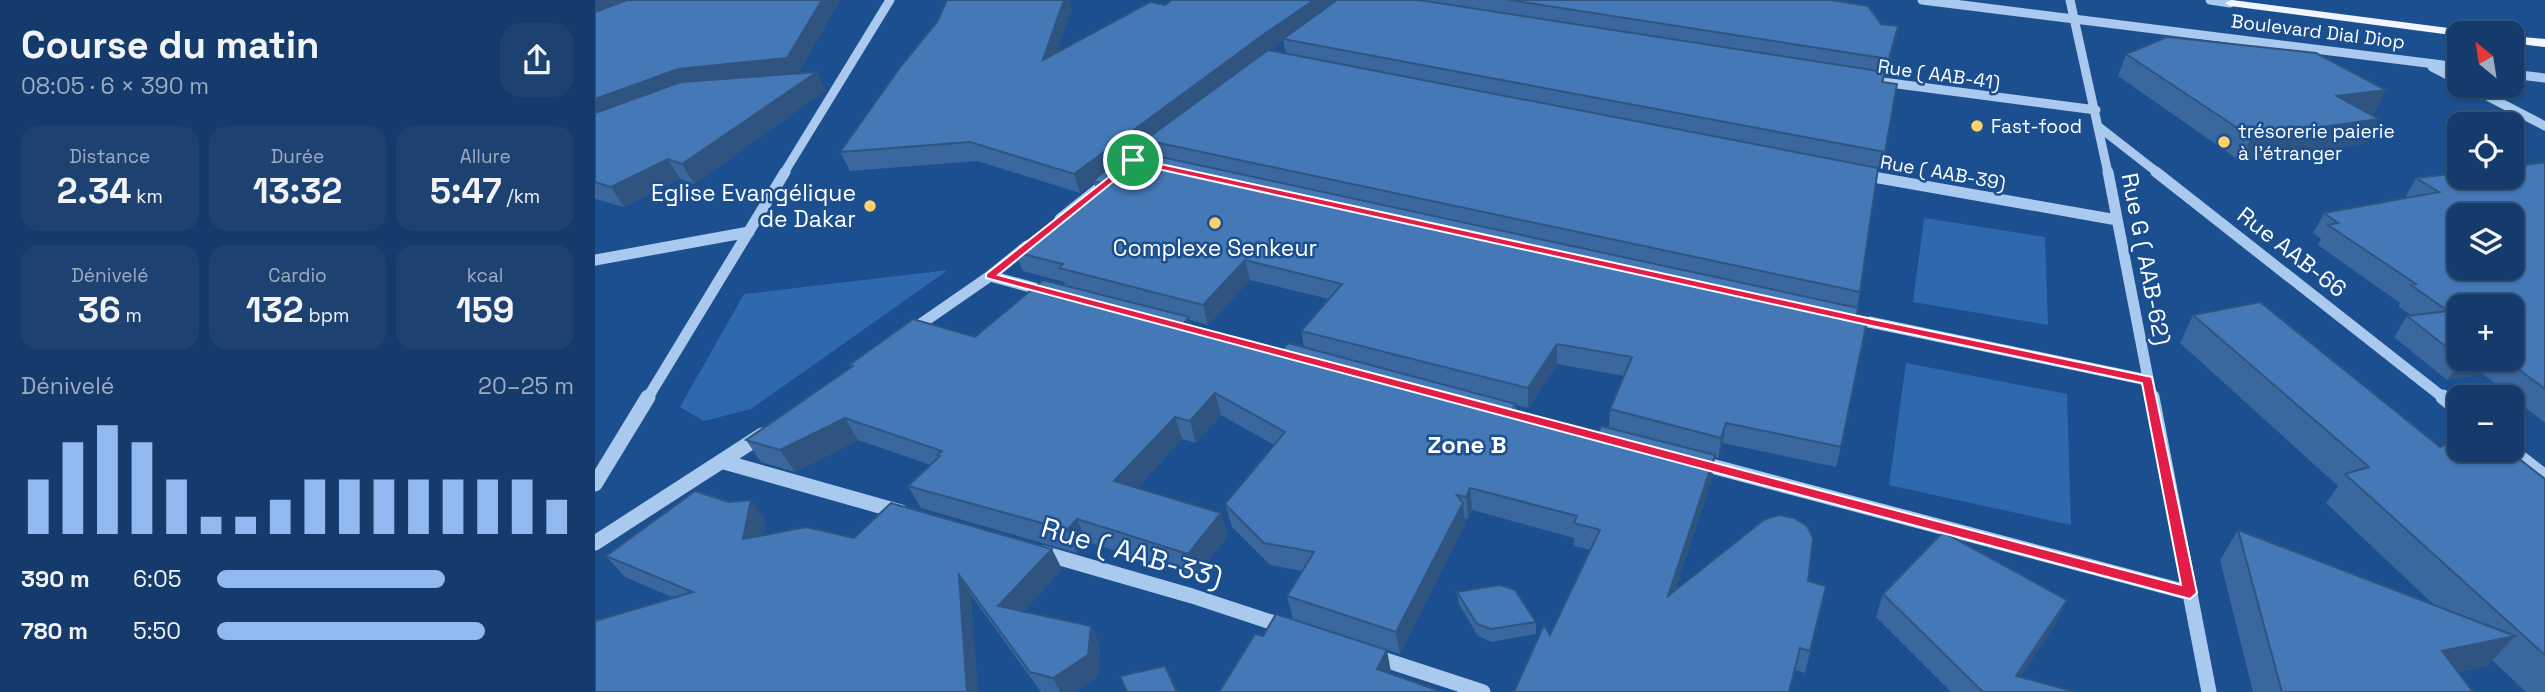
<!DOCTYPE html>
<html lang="fr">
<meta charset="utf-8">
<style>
:root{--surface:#143b6b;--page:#1d4271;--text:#f1f3f6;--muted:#9dadc1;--line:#33557e;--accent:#90b9f0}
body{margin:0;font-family:"Space Grotesk",sans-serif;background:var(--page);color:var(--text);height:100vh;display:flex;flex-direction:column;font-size:26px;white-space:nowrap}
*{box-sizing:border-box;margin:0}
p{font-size:23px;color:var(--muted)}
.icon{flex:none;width:38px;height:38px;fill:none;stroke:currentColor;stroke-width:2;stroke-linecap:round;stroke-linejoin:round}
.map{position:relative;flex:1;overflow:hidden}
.details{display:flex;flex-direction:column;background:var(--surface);width:595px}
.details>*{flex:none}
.needle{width:46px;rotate:330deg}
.controls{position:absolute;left:1852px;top:21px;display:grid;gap:14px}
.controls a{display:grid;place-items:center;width:77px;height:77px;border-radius:14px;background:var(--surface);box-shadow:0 2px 5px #0004,0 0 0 2px var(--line);font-size:35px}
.pin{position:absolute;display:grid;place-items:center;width:60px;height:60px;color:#fff;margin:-30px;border:4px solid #fff;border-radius:50%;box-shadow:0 2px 7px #0007}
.round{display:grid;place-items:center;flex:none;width:74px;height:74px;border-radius:21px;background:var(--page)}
.headline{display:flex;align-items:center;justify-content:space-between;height:119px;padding:0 21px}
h1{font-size:38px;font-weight:700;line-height:52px}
.figures{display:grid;grid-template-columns:repeat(3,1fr);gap:10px;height:119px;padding:7px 21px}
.figures div{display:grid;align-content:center;border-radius:18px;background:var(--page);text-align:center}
.figures b{font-size:35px;font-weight:700}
.figures small{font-size:19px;font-weight:400}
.figures p{font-size:19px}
.chart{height:196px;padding:14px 21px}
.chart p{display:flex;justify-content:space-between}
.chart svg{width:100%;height:126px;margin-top:7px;stroke:var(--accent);stroke-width:6}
ul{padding:0 21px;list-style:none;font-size:23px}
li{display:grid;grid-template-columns:112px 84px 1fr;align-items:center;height:52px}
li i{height:18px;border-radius:9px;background:var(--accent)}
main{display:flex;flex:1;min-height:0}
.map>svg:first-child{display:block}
.green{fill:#2e69ad}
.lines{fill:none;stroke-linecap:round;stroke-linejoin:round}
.minor-far2{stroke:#a9c9ee;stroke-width:9}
.minor-far1{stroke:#a9c9ee;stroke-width:11}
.minor{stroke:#a9c9ee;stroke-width:15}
.major{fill:#f0f6ff;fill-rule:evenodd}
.wall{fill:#3a679d;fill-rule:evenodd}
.shaded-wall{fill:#305480}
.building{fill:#4478b7;stroke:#305480;stroke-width:2;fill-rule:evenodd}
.route{fill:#e11d48;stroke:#fff;stroke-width:2;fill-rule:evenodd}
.poi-dot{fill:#ffd166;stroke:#1b4f8f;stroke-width:2.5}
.labels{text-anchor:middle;stroke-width:5;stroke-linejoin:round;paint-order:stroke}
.far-street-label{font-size:19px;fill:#fff;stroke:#1b4f8f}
.far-poi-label{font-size:19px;fill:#fff;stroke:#1b4f8f;text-anchor:start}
.poi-label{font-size:23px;fill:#fff;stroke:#1b4f8f;text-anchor:end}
.street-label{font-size:23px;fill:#fff;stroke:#1b4f8f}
.neighbourhood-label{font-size:24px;font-weight:bold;fill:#fff;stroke:#1b4f8f}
.near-street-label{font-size:28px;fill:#fff;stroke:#1b4f8f}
</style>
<main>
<section class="details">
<div class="headline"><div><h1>Course du matin</h1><p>08:05 · 6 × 390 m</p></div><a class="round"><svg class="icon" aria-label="share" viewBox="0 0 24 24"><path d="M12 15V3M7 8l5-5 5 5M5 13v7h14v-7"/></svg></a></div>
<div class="figures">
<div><p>Distance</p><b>2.34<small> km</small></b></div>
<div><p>Durée</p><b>13:32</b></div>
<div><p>Allure</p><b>5:47<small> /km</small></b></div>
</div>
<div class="figures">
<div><p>Dénivelé</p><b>36<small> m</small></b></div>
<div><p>Cardio</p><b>132<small> bpm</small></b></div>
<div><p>kcal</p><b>159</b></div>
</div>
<div class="chart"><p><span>Dénivelé</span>20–25 m</p>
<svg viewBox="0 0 160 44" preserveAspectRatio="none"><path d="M5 44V25M15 44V12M25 44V6M35 44V12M45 44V25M55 44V38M65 44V38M75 44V32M85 44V25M95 44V25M105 44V25M115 44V25M125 44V25M135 44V25M145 44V25M155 44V32"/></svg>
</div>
<ul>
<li><b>390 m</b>6:05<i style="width:64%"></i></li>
<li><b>780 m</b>5:50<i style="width:75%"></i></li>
</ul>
</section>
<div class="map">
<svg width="1950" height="692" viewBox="0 0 1950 692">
<rect width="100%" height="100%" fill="#1b4f8f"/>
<path class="green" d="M 1329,218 L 1450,237 L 1453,325 L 1318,302 Z
M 353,270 L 156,409 L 109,421 L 85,407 L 149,294 Z
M 1311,363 L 1472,394 L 1476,525 L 1294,485 Z"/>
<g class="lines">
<path class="minor-far2" d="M 1327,0 L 1864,67
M 1475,0 L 1513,173
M 1615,0 L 1635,3
M 1837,67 L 1864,81
M 1916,74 L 1950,78
M 1272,80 L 1501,110
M 1873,86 L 1950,126
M 1504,127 L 1563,173
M 189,173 L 295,0"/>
<path class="minor-far1" d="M 1513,172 L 1557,399
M 1561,172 L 1850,399
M 1267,175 L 1522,220
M 465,219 L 514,180
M 0,260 L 154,232
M 395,276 L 454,292
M 1255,318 L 1552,380
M 317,330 L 395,276 L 432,246
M 52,399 L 190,172"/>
<path class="minor" d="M 1557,397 L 1614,692
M 1848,397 L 1864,410
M 1915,450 L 1950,477
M 129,462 L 306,512
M 1105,463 L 1595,593
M 0,484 L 53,397
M 0,543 L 167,435
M 448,553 L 597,596 L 691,627
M 778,656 L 888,692"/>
<path class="major" d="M 1637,0 L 1869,30 L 1875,33 L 1864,33 L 1864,36 L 1635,6 L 1630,3 Z
M 1916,36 L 1950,39 L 1950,47 L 1916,43 Z"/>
</g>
<path class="wall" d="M 0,0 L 245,0 L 203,73 L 231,90 L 99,184 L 85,179 L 29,207 L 0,199 Z
M 577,0 L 1236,0 L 1286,24 L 1303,26 L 1300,43 L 1288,83 L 1290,152 L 1286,170 L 1282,169 L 1265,292 L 1262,308 L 1246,447 L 1241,467 L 1128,443 L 1123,458 L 1120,457 L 1117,477 L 1080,591 L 1213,581 L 1231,586 L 1210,673 L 1200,670 L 1194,692 L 919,692 L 955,635 L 995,550 L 979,546 L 979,538 L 877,510 L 873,519 L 869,518 L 870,525 L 805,654 L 698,619 L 692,596 L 707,571 L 675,565 L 637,527 L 630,504 L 679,445 L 626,415 L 601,443 L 587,439 L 542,488 L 626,513 L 633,536 L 601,576 L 492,542 L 482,553 L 326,508 L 313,486 L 336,465 L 263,440 L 200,472 L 166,462 L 151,440 L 255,368 L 254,365 L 380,337 L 470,285 L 469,282 L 428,271 L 420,252 L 502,191 L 499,183 L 485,193 L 382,161 L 255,171 L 245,152 L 477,8 L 462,52 L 570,5 ZM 688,40 L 691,54 L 673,50 ZM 551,143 L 554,155 L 540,152 ZM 655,280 L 734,299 L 706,331 L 709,347 L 687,350 L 597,327 L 595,320 L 613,325 ZM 962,364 L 1029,376 L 1015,409 L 1014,428 L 1004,431 L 921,412 L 921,405 L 933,408 Z
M 1531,54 L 1779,114 L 1775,114 L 1784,119 L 1771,143 L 1645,161 L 1523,76 Z
M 1950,162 L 1950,423 L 1888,374 L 1852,380 L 1799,337 L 1812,316 L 1816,315 L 1803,306 L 1805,303 L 1723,245 L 1726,239 L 1718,233 L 1729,213 L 1810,198 L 1821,178 ZM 1864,306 L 1916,359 L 1864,359 Z
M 1598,315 L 1845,447 L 1950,479 L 1950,692 L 1931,692 L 1897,660 L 1892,666 L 1863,672 L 1878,692 L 1658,692 L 1625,560 L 1643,530 L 1839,605 L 1731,503 L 1743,486 L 1585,343 Z
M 156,500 L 171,521 L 168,535 L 259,538 L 467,569 L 428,612 L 496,626 L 505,646 L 503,676 L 479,692 L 446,692 L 376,595 L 79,598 L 30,577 L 11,556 L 134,502 Z
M 862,592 L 941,622 L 941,634 L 897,642 L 883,636 L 864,604 Z
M 1288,594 L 1461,623 L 1425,677 L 1481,692 L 1356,692 L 1281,617 Z"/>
<path class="shaded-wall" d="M 0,0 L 48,0 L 0,18 Z
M 227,0 L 245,0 L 201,77 L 0,123 L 0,99 Z
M 469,0 L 475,0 L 477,8 L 454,77 L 448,60 Z
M 719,0 L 744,0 L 550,140 L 551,143 L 501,181 L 498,181 L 499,183 L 485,193 L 479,174 L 665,37 Z
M 1303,26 L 1300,43 L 1290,76 L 1294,59 Z
M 222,72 L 231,90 L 99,184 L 87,164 Z
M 1791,90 L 1779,114 L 1730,120 L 1742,96 Z
M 1784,119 L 1771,143 L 1645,161 L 1656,137 Z
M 73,159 L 85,179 L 29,207 L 16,187 Z
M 650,260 L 655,280 L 613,325 L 608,305 Z
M 594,317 L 600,339 L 588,324 Z
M 962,344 L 962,364 L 933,408 L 933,388 Z
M 1867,359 L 1899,359 L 1888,374 L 1852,380 Z
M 620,393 L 626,415 L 601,443 L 595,421 Z
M 580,417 L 587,439 L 528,503 L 519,481 Z
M 250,418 L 263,440 L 200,472 L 185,450 Z
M 1131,423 L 1128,443 L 1123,458 L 1126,438 Z
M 1120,455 L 1117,477 L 1071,618 L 1073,596 Z
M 875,488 L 877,510 L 873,519 L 871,497 Z
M 156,500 L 171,521 L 163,559 L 148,539 Z
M 868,503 L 870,525 L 805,654 L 801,632 Z
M 626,513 L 633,536 L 601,576 L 593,554 Z
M 482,519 L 492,542 L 482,553 L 472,530 Z
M 457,549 L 467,569 L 414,627 L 403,606 Z
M 364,575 L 376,595 L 383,692 L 372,692 Z
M 1472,600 L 1461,623 L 1415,692 L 1421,676 Z
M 496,626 L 505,646 L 503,676 L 479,692 L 465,692 L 458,678 Z
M 1920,636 L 1892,666 L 1821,681 L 1847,651 Z
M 792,650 L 796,672 L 786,691 L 782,669 Z"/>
<path class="building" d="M 32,0 L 227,0 L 192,58 L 83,69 L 0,99 L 0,12 Z
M 352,0 L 469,0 L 448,60 L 555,2 L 570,5 L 577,0 L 719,0 L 665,37 L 479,174 L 375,142 L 245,152 L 306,66 L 342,22 Z
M 742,0 L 824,0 L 1290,72 L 1287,82 L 1302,84 L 1290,152 L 688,39 Z
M 914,0 L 1236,0 L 1273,6 L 1286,24 L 1303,26 L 1294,59 Z
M 1572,37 L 1721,53 L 1791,90 L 1742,96 L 1784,119 L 1656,137 L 1531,54 Z
M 673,50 L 1283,168 L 1265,292 L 550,140 Z
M 222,72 L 87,164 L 73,159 L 16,187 L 0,182 L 0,113 L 86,82 Z
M 534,150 L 1263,308 L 1262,314 L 1273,316 L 1246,447 L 1131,423 L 1126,438 L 1015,409 L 1037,357 L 962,344 L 933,388 L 706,331 L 747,284 L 650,260 L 608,305 L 464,268 L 468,264 L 420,252 L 511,184 L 498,181 Z
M 1950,162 L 1950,389 L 1910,359 L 1916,359 L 1916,306 L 1864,306 L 1864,357 L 1812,316 L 1853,311 L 1816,285 L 1821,284 L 1733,225 L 1743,223 L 1729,213 L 1844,192 L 1821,178 L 1864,173 L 1864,177 L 1916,177 L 1916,167 ZM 1864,215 L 1916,215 L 1916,268 L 1864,268 Z
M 448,280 L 594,317 L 588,324 L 687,350 L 693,343 L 921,404 L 917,410 L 1004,431 L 1006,426 L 1120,455 L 1073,596 L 1170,519 L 1184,515 L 1199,518 L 1212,526 L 1218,538 L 1213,581 L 1231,586 L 1215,651 L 1205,648 L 1194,692 L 919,692 L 949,625 L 955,635 L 1005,530 L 979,523 L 982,516 L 875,488 L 871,497 L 862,495 L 868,503 L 801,632 L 692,596 L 719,552 L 669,543 L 630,504 L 690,432 L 620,393 L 595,421 L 580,417 L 519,481 L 626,513 L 593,554 L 482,519 L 472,530 L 313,486 L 345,456 L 342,455 L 347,451 L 250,418 L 185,450 L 151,440 L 258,366 L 254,365 L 318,319 L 380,337 Z
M 1665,302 L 1845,447 L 1864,441 L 1864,450 L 1913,450 L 1950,479 L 1950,655 L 1750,474 L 1774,467 L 1598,315 Z
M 100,491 L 134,502 L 156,500 L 148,539 L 211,527 L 259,538 L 296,503 L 457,549 L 403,606 L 496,626 L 493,655 L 458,678 L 435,672 L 364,575 L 372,692 L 0,692 L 0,621 L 98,592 L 11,556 Z
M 1643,530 L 1920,636 L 1847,651 L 1878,692 L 1687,692 Z
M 1348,532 L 1472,600 L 1421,676 L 1481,692 L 1388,692 L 1288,594 Z
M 905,585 L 920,590 L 941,622 L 896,629 L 882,624 L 862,592 Z
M 681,614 L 792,650 L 782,669 L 847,692 L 624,692 L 660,634 L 668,636 Z
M 570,666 L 582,692 L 532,692 L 525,676 Z"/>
<path class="route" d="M 538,158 L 1277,319 L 1557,377 L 1602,593 L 1595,599 L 391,278 L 391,274 ZM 540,164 L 1277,326 L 1547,383 L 1586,585 L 403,275 Z"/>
<g class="poi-dot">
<circle cx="1382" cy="126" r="7"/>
<circle cx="1629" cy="142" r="7"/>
<circle cx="275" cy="206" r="7"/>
<circle cx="620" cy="223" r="7"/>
</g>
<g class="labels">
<g class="far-street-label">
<text transform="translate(1723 31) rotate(7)" y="7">Boulevard Dial Diop</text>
<text transform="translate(1344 74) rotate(8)" y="7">Rue ( AAB-41)</text>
<text transform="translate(1348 172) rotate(10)" y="7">Rue ( AAB-39)</text>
</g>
<g class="far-poi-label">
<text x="1396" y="133">Fast-food</text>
<text x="1643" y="138">trésorerie paierie<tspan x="1643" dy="22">à l'étranger</tspan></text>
</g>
<g class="poi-label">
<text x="261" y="201">Eglise Evangélique<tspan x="261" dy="26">de Dakar</tspan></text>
<text x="620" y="256" text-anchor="middle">Complexe Senkeur</text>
</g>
<g class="street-label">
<text transform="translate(1697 252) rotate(38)" y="8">Rue AAB-66</text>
<text transform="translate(1551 259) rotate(79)" y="8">Rue G ( AAB-62)</text>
</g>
<g class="neighbourhood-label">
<text x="872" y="453">Zone B</text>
</g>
<g class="near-street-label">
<text transform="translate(537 552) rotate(16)" y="10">Rue ( AAB-33)</text>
</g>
</g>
</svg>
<div class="controls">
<a><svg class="needle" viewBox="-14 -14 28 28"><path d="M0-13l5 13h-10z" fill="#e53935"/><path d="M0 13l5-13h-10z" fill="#9dadc1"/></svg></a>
<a><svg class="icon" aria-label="locate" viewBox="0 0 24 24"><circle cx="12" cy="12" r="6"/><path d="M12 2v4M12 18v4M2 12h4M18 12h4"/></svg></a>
<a><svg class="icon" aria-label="layers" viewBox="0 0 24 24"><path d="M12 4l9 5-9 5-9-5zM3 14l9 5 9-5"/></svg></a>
<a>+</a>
<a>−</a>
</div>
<div class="pin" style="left:538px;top:160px;background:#1e9e55"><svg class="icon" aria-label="arrive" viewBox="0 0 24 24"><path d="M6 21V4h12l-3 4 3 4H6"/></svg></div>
</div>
</main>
